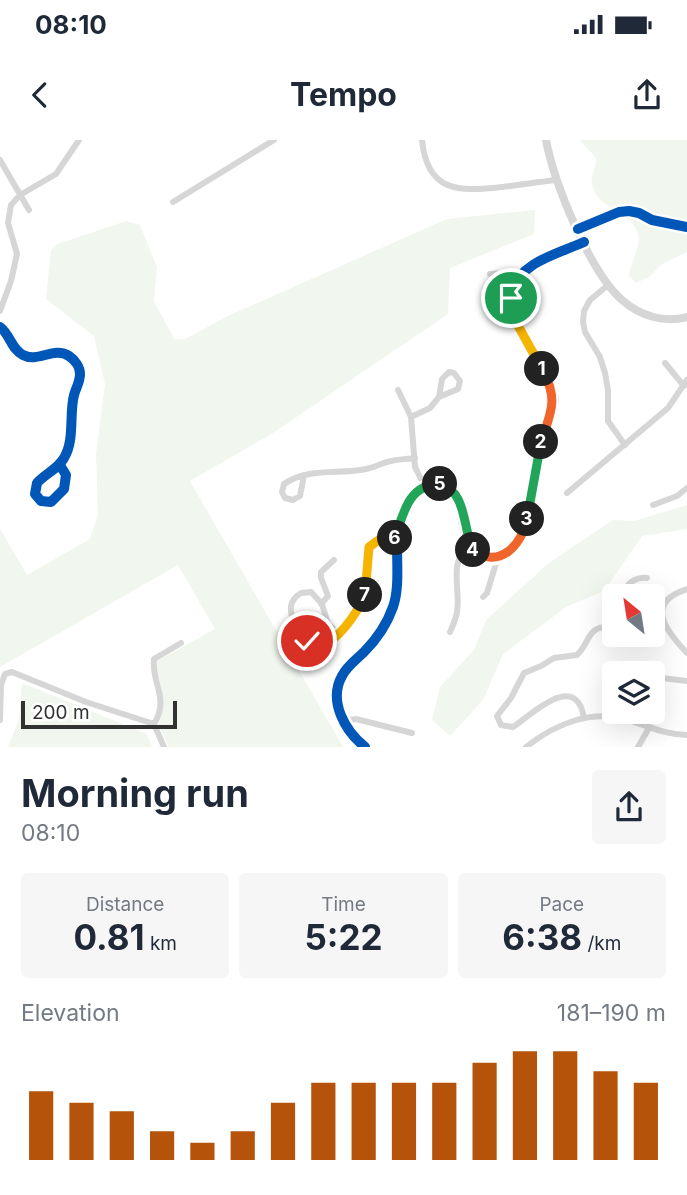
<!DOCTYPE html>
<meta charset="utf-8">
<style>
:root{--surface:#fff;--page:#f6f6f7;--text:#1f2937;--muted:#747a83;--accent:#b45309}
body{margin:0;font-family:Inter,sans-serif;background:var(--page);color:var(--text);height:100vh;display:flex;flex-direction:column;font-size:26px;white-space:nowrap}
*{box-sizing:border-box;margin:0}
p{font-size:23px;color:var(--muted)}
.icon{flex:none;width:38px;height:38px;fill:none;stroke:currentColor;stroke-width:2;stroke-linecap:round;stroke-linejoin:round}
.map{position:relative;height:607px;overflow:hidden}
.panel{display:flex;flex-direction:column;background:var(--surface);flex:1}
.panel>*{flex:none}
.needle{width:46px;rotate:330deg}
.fabs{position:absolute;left:602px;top:444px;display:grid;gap:14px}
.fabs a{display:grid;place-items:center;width:63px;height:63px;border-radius:7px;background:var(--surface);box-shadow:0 7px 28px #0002;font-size:35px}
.scale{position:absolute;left:21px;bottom:18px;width:156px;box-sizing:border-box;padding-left:7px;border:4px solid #323232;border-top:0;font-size:19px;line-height:24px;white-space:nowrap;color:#323232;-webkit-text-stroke:5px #fff;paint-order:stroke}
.pin{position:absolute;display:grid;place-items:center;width:60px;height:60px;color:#fff;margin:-30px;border:4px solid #fff;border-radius:50%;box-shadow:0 2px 7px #0007}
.km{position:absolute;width:35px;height:35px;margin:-18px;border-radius:50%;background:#222;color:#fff;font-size:19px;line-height:35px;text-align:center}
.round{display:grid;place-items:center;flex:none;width:74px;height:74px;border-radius:7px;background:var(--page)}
.summary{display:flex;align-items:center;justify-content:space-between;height:119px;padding:0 21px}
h1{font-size:38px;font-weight:700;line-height:52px}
.metrics{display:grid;grid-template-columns:repeat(3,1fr);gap:10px;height:119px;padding:7px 21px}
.metrics div{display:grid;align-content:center;border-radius:7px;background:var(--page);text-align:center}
.metrics b{font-size:35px;font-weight:700}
.metrics small{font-size:19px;font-weight:400}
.metrics p{font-size:19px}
.chart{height:196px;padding:14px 21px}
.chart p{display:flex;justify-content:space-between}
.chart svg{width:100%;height:126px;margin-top:7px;stroke:var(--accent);stroke-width:6}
.status{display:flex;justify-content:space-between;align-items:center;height:49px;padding:0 35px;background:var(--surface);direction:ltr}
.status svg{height:19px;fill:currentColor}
header{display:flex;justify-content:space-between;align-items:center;height:91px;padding:0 21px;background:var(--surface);font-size:32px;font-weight:700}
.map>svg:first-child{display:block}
.green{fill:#f1f6ee}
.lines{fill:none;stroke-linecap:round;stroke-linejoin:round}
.minor{stroke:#d6d6d6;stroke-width:6}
.tertiary{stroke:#d6d6d6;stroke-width:8}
.cycleway-casing{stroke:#fff;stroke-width:15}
.cycleway{stroke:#0057b8;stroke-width:10}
.split-1-casing{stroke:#fff;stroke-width:14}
.split-2-casing{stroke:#fff;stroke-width:14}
.split-3-casing{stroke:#fff;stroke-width:14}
.split-4-casing{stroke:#fff;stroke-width:14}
.split-5-casing{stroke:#fff;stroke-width:14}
.split-6-casing{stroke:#fff;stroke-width:14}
.split-7-casing{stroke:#fff;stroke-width:14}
.split-8-casing{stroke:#fff;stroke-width:14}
.split-1{stroke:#f5b400;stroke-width:9}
.split-2{stroke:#f0652b;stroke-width:9}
.split-3{stroke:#22a559;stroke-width:9}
.split-4{stroke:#f0652b;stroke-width:9}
.split-5{stroke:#22a559;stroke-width:9}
.split-6{stroke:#22a559;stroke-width:9}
.split-7{stroke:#f5b400;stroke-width:9}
.split-8{stroke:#f5b400;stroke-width:9}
</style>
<div class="status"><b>08:10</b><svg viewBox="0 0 49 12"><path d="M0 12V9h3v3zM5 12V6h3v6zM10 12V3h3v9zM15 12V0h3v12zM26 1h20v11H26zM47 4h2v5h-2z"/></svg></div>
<header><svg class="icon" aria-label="back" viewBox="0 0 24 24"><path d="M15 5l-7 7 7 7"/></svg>Tempo<svg class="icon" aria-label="share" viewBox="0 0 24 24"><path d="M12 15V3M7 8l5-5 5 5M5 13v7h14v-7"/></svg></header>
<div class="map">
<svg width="687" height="607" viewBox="0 0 687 607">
<rect width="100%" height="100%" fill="#fff"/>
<path class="green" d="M 580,0 L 687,0 L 687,112 L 662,124 L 649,137 L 636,143 L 629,136 C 630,122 642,107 638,93 C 632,72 598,69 592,45 C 590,36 597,27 596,18 Z
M 535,70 L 534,94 L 450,128 L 448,174 L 273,293 L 190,341 L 343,607 L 169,607 L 159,586 L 162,551 L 155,522 L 215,489 L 178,425 L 0,527 L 0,389 L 27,435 L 90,399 L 98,375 L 96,314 L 105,244 L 94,196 L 46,159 L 51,110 L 58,104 L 126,81 L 140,85 L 157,127 L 154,161 L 174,199 L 185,199 L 230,175 L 447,79 Z
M 687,365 L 687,389 L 642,396 L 604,451 L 566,467 L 503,514 L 483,560 L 450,596 L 432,580 L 440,547 L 474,510 L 486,480 L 549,423 L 613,380 L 634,381 Z
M 22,543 L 147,594 L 152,607 L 8,607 L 19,579 Z"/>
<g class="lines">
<path class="minor" d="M 422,0 C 427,52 458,52 502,47 C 520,45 538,42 556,40
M 0,20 L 29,70
M 173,62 L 274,0
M 490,134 L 503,133 L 518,138
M 608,145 L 590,160 L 584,171 L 583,182 L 585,192 L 600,217 L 605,233 L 608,250 L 608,281 L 625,305
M 0,171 L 11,141 L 17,114 L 8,83 L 11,65 L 20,55 L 56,34 L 79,0
M 0,187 C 10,194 11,209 23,215 C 38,223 54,206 69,216 C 75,220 80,227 80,234 C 80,242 76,248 74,255 C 69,275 75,300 64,318 C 58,329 45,334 37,343 L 35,354 L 41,361 L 51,362 L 64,349 L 66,335 L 60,325
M 665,223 L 684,246
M 398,250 L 411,277 L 415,327 L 425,347
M 411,277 L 430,268 L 439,257 L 458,249 L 460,241 L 454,233 L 449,232 L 442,239 L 439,257
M 304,335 L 300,356 L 293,360 L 285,358 L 282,352 L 284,344 C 309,327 339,335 366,329 C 373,328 380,324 387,322 C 396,319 406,319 415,318
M 567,353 L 668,268 L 687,240
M 653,365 L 677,356 L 687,348
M 687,449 C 643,463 667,492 687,513
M 483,457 L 487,453 L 498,417
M 627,457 L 625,450 C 629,441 638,437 647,438
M 321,464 L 328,456 L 321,438 L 321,432 L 334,420
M 653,485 L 663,482
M 450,492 C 453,485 456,479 457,472 C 461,447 447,421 471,405
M 338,493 L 328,484 L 322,464 L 311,452 L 301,453 C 296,456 292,460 291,466 C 289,479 306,505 319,507 L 329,503 L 337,494 C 353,476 367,460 368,435 C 368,425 366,416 369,407 L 378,400 L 397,397
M 653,537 L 687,541
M 611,546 L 614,545
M 584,578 C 576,530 531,575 513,587 L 501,585 L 497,576 L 511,558 L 524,533 L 541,526 L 554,518 L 577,515 C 592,501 585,485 614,487
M 0,580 L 1,545 L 5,534 L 12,532 L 86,562 L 154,584
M 343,581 L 356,579 L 412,593
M 154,584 C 170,558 151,543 154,519 L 181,503
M 154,584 L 164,607
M 365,607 C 345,591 328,561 342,536 C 347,526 356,520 364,512 C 377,499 387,484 393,467 C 406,429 382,377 420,350 C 430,343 439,343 450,348 C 467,365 460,403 479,415 C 486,419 493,419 499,417 C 533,404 532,342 539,311 C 543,293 556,273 553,254 C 547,219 503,189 512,152 C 519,122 560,113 584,102
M 526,607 C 555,584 591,569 628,580 C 649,586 665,595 687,595
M 638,607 L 649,588"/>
<path class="tertiary" d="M 546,0 C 554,42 589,131 622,160 C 640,176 664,183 687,177"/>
<g class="cycleway-casing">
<path id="cycleway" d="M 578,89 L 619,72 L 629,71 L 639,73 L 652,80 L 687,87
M 0,187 C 10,194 11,209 23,215 C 38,223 54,206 69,216 C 75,220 80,227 80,234 C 80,242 76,248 74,255 C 69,275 75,300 64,318 C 58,329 45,334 37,343 L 35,354 L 41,361 L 51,362 L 64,349 L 66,335 L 60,325
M 365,607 C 345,591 328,561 342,536 C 347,526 356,520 364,512 C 377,499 387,484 393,467 C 406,429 382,377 420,350 C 430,343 439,343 450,348 C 467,365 460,403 479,415 C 486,419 493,419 499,417 C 533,404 532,342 539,311 C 543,293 556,273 553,254 C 547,219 503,189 512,152 C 519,122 560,113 584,102"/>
</g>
<use href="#cycleway" class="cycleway"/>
</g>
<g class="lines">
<g class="split-1-casing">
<path id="split-1" d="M 511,158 L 516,182 L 542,229"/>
</g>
<g class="split-2-casing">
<path id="split-2" d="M 541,302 C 551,272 559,259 542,229"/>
</g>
<g class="split-3-casing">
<path id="split-3" d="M 527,379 L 541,302"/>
</g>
<g class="split-4-casing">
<path id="split-4" d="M 473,410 C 499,430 522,405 527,379"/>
</g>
<g class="split-5-casing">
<path id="split-5" d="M 440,344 C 467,351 463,390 473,410"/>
</g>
<g class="split-6-casing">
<path id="split-6" d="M 395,398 C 403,375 408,344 440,344"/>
</g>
<g class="split-7-casing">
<path id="split-7" d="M 365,455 L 369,407 L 380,399 L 395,398"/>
</g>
<g class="split-8-casing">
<path id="split-8" d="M 307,501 L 316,507 C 337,504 357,473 365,455"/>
</g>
<use href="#split-1" class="split-1"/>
<use href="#split-2" class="split-2"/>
<use href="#split-3" class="split-3"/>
<use href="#split-4" class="split-4"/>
<use href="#split-5" class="split-5"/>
<use href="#split-6" class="split-6"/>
<use href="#split-7" class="split-7"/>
<use href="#split-8" class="split-8"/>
</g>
</svg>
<div class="fabs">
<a><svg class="needle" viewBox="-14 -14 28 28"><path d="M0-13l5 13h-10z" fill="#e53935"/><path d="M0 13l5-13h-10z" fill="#747a83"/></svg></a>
<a><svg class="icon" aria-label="layers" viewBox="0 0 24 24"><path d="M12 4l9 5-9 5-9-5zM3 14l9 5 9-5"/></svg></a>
</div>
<div class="scale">200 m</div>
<div class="pin" style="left:511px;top:158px;background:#1e9e55"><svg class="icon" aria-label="arrive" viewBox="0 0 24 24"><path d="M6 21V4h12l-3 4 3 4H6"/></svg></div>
<div class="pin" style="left:307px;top:501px;background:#d93025"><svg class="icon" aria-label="check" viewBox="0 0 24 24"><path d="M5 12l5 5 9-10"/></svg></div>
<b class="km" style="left:542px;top:229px">1</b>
<b class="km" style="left:541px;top:302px">2</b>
<b class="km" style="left:527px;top:379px">3</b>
<b class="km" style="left:473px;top:410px">4</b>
<b class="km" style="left:440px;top:344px">5</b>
<b class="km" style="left:395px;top:398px">6</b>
<b class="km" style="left:365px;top:455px">7</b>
</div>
<section class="panel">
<div class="summary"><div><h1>Morning run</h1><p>08:10</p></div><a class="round"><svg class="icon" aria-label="share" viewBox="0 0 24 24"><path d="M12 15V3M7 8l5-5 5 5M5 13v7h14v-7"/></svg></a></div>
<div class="metrics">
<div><p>Distance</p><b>0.81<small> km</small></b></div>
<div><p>Time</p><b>5:22</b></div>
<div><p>Pace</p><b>6:38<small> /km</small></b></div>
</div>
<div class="chart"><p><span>Elevation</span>181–190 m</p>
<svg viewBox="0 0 160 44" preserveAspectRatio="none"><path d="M5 44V20M15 44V24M25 44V27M35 44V34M45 44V38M55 44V34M65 44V24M75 44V17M85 44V17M95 44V17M105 44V17M115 44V10M125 44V6M135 44V6M145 44V13M155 44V17"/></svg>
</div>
</section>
